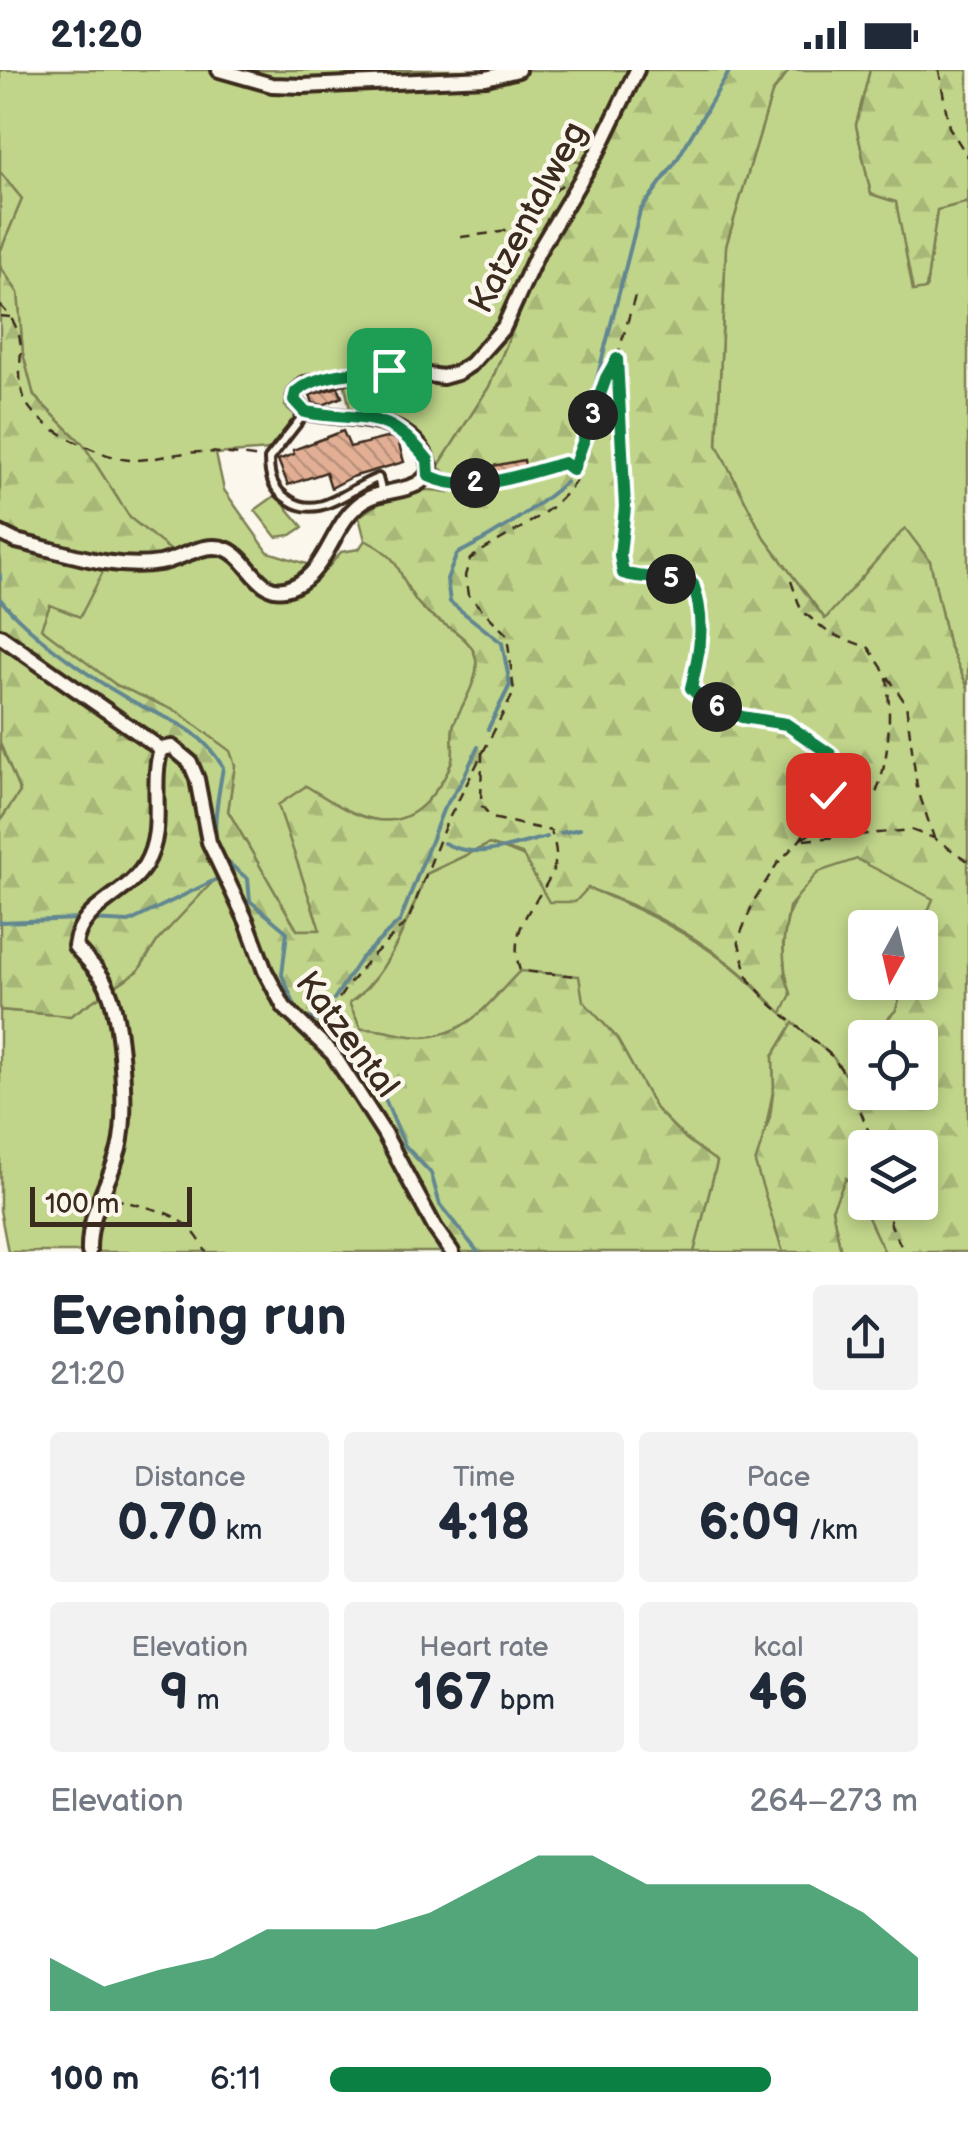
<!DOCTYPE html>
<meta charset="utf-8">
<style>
:root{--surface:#fff;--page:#f2f2f3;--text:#1f2937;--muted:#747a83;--accent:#0b8043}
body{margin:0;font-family:"Balsamiq Sans",sans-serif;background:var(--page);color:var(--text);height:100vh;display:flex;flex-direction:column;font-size:38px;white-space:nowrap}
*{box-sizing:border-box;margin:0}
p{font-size:32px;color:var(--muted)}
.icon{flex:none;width:55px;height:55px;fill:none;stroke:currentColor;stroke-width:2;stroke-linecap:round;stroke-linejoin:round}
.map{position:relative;height:1182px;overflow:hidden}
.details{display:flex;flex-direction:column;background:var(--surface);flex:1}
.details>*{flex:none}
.needle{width:65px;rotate:188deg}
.fabs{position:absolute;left:848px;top:840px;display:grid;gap:20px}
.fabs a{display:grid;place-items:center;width:90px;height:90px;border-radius:10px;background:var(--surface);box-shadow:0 5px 15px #0003;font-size:50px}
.scale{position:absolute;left:30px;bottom:25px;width:162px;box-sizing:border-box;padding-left:10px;border:5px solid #3b2a1e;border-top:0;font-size:28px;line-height:35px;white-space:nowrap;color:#3b2a1e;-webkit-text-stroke:8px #fbf7ec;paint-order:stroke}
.pin{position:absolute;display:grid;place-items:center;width:85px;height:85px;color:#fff;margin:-42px;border-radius:20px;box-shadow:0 5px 15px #0006}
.km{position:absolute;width:50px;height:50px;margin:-25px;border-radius:50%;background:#222;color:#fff;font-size:28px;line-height:50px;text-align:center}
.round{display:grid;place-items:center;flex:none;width:105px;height:105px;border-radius:10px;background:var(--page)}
.overview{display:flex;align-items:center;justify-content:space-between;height:170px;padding:0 50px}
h1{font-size:55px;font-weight:800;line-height:75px}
.figures{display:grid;grid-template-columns:repeat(3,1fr);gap:15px;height:170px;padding:10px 50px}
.figures div{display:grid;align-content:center;border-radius:10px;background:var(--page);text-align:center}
.figures b{font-size:50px;font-weight:800}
.figures small{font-size:28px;font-weight:400}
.figures p{font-size:28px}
.chart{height:280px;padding:20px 50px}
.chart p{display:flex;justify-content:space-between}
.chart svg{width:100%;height:180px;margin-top:10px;fill:var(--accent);opacity:.7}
ul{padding:0 50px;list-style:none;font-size:32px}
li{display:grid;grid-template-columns:160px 120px 1fr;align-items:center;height:75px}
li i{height:25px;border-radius:12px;background:var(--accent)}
.status{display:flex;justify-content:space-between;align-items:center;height:70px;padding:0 50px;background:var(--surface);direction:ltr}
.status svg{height:28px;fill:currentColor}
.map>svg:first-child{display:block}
.green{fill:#c0d58a;stroke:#7e8054;stroke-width:2.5}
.forest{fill:url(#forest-firs);stroke:#7e8054;stroke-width:2.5;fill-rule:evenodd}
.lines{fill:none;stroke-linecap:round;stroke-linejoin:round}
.stream{stroke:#638791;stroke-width:4}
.building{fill:url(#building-back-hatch);stroke:#3b2a1e;stroke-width:2.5}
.lane-casing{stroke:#3b2a1e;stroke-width:14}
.street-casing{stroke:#3b2a1e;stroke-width:20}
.path{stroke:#3b2a1e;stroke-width:2.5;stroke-dasharray:10 8;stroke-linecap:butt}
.lane{stroke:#fbf7ec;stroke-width:6}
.street{stroke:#fbf7ec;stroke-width:12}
.route-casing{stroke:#fff;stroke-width:20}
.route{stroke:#0b8043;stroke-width:12}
.labels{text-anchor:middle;stroke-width:9;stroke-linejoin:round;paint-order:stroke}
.street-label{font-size:35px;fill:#3b2a1e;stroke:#fbf7ec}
</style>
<div class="status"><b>21:20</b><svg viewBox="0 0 49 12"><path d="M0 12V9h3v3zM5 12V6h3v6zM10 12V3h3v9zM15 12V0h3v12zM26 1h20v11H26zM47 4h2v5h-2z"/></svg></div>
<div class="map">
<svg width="968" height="1182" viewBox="0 0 968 1182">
<defs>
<pattern id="forest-firs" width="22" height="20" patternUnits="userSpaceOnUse" patternTransform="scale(2.5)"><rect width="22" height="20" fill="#c0d58a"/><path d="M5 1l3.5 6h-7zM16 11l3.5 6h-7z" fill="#a6b777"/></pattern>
<pattern id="building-back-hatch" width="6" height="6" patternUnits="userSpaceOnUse" patternTransform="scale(2.5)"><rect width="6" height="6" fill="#e2af95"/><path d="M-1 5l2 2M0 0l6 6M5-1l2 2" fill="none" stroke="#b88f79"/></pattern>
</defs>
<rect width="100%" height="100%" fill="#fbf7ec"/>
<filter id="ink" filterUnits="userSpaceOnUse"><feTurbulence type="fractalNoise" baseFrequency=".01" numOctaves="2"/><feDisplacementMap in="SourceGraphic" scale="20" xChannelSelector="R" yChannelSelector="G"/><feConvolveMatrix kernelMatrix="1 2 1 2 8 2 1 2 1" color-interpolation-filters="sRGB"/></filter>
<g filter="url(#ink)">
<path class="green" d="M 0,0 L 633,0 L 598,77 L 584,93 L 561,89 L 521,171 L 540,194 L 489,317 L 438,397 L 396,352 L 387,347 L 351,344 L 342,302 L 300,312 L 286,325 L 285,336 L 295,345 L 292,355 L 270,380 L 216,384 L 224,420 L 268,482 L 326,500 L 341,482 L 359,479 L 365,470 C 406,490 394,501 417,532 C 432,552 462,559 474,582 C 485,605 462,633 454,654 C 450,666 455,679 452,691 C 447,707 438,718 428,730 C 390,773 344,739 306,716 L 321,860 L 297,860 L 228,741 L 235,695 L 178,642 L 116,615 L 40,558 L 50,535 L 107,493 L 168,479 L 130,448 L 83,374 L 34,326 L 23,284 L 18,223 L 0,196 L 0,182 L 22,129 L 0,102 Z
M 789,0 L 870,0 L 856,55 L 871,124 L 896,132 L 926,219 L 937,140 L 968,132 L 968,618 L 948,573 L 930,491 L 825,549 L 763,466 L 717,375 L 726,176 L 772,23 Z
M 276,425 L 303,457 L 291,465 L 276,467 L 255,440 Z
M 0,673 L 20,722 L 0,751 Z
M 489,774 C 525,784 555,804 589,818 C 659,847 718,877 771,934 L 791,924 C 777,882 781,828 821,801 C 831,794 845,789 856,783 L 934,829 L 920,861 L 920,858 L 865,858 L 865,912 L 904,913 L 896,940 L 871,967 L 865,968 L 865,979 L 848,1009 L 832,986 L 793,953 L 773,986 L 774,1016 L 764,1067 L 774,1155 L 783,1182 L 694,1182 L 717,1092 L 686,1069 L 656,1039 L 616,967 L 583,931 L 498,923 C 481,947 456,965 425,967 C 404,968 382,958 361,959 L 349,933 C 388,907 409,847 426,804 Z
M 223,800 L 325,975 L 452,1182 L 8,1182 L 0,1140 L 0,940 L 70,946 L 138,901 L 158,870 Z
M 846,1107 C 863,1127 871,1158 885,1182 L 841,1182 L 832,1139 Z"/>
<path class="forest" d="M 640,0 L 789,0 L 772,23 L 726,176 L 717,375 L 763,466 L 825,549 L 905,458 L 930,491 L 948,573 L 968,618 L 968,1182 L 885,1182 C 871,1159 862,1126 846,1108 L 832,1139 L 841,1182 L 783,1182 L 755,1093 L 770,1047 L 774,1016 L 773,986 L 793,953 L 832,986 L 848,1008 L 865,979 L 865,1022 L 920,1022 L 920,968 L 871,967 L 896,940 L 904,913 L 920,912 L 920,861 L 933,829 L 857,789 L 818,802 L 789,837 L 783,874 L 785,905 L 791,924 L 782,943 C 770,933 760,921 749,910 C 703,869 646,838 588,818 L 575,832 L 549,832 L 522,784 L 489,774 L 426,804 C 409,847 388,907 349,933 L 361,959 C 383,958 404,968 424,967 C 472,964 490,930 520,901 L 579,906 L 583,931 L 616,967 L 656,1039 L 686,1069 L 717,1092 L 694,1182 L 452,1182 L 344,1002 L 284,937 L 223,801 L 158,870 L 138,901 L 70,946 L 0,940 L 0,751 L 20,722 L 0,673 L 0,196 L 18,223 L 23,284 L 34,326 L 83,374 L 130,448 L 169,479 L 159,492 L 108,492 L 80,547 L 50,535 L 41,558 L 116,615 L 178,642 L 230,681 L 235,695 L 228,741 L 297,860 L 320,860 L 278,735 L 306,716 C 344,739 390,773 428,730 C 438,718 447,707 452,691 C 455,679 450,666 454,654 C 462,633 484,605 474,582 C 463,559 432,552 417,532 C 394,501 406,491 365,470 L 359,447 C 383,427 418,414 450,423 L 456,410 L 438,397 L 489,317 L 540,194 L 520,172 L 561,89 L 596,95 ZM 865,1078 L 920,1078 L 920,1132 L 865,1132 Z
M 870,0 L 968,0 L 968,132 L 937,140 L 926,219 L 913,221 L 896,132 L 871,124 L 856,55 Z
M 0,102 L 22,129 L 0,182 Z"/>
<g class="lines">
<path class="stream" d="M 581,371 L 640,141 L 675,93 L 730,0
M 0,505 L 0,510
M 0,529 C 28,563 85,604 123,626 C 165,651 195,651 223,697 C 220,718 210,760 219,779 C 225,792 238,801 248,809 L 250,831 L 287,862 L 282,905 L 298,943 C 314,951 328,953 344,962 L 342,972 L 350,994 L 384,1027 L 405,1076 L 431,1103 L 440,1135 L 478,1182
M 488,659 L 510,615 L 502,573 L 450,532 L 447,509 L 457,484 C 497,464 532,441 566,412
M 561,763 L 580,759
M 444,773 C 478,791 512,775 547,767
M 89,850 L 129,852 L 215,810
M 0,852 L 80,849
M 334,929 L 362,887 L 400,851 L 443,740 L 462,711 L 478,677
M 340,940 L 343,960
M 410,1125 L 441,1182"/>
</g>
<path class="building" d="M 338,317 L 342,327 L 323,335 L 313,333 L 310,325 Z
M 343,361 L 350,377 L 390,367 L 398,371 L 404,392 L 352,407 L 331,418 L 326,402 L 288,415 L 278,390 L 294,384 L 293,380 Z
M 524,390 L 526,402 L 485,410 L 483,398 Z"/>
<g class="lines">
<g class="lane-casing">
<path id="lane" d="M 305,343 L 269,389 C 269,407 273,420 289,430 C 320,451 349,418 378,408 L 382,423"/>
</g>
<g class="street-casing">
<path id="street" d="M 219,0 L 272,15 L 303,16 L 486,8 L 518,0
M 0,463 L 16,471 C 62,481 112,501 160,493 C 181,489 205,471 226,479 C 252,489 258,532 294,516 C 330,500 332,448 367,429 C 387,418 427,423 430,396 C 412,342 350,351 305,342 L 294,330 L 296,322 L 305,314 L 356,303 L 389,300 L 443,307 L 457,303 L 471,294 L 504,257 L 538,182 L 599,79 L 637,0
M 0,566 L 161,679
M 161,679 L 172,677 L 190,692 L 197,709 L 209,772 L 247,852 L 265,901 L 284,937 L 333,984 L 384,1063 L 435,1158 L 452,1182
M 89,1182 C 88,1142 109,1116 119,1079 C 128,1044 122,953 108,919 C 102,903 86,889 75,876 C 80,835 125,828 145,795 C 167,758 149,718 161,679"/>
</g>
<path class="path" d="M 939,0 L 949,57 L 968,87
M 461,167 L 501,162 L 524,150 L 566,111
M 0,235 C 37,273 10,291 25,330 C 35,357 103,388 130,390 C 148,391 167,385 185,383 C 211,380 236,385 262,388
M 0,246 L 10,247
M 617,288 L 637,219
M 438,411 C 470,425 532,401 564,393 L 573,400 L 605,308 L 617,289 L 625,437 L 619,485 L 623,503 C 646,510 671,504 693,514 C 707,550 700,581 691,618 L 703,631 L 742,647 L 786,655 L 831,684 L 836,694 L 828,725 L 800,770 L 777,794 L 755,829 L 738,870 L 749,910 L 771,934 L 832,986 L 848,1009 L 875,1078
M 791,511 L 801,540 L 829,563 L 869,578 L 906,634 L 917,717 L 934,768
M 482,682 L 481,735 L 492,748 L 551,761 C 553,768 556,777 556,784 C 556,823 503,846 520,901 L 579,906
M 801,769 L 874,728 C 890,691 891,646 887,607
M 804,770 L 911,760 L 934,768 L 968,791
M 309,910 C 308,929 313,932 330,938
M 329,962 L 332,939 L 346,918 L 370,888 L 408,851 L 445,756 L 514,622 L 507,565 L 468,525 L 465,506 L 470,489 C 506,463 553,447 577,409 L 574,401
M 113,1128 C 153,1141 185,1138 206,1182
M 886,1132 L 891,1155 L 904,1182"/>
<use href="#lane" class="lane"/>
<use href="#street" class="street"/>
</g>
</g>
<g class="lines" filter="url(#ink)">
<g class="route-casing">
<path id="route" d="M 389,300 C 359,303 320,302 296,322 L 294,330 L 305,342 C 366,353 384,336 428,390 L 429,406 C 472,426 522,404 564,393 L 573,400 L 606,308 L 617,289 L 625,437 L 620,485 L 623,503 C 646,511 671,504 693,514 C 706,550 700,581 691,618 L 703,630 L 742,647 L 786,654 L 830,684 L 836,694 L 828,725"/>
</g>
<use href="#route" class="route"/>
</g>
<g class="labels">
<g class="street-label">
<text transform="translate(527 147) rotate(-62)" y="12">Katzentalweg</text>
<text transform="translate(348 964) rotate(53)" y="12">Katzental</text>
</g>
</g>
</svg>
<div class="fabs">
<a><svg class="needle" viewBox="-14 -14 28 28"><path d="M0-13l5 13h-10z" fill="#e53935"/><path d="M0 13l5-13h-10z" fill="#747a83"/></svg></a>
<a><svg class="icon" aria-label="locate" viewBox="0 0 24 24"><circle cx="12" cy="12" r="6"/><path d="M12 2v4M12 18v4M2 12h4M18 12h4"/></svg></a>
<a><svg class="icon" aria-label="layers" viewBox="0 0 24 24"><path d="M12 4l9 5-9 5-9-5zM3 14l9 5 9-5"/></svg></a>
</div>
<div class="scale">100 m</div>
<div class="pin" style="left:389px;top:300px;background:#1e9e55"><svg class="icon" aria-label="arrive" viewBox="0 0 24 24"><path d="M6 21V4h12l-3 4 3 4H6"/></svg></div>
<div class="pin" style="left:828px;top:725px;background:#d93025"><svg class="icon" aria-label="check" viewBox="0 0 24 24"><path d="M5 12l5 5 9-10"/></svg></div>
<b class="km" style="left:475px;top:413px">2</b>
<b class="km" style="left:593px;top:345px">3</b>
<b class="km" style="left:671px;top:509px">5</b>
<b class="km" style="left:717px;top:637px">6</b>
</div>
<section class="details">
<div class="overview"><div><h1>Evening run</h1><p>21:20</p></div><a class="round"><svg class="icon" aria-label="share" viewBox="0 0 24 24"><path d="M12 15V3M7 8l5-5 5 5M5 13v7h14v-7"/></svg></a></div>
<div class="figures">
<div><p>Distance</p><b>0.70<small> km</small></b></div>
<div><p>Time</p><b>4:18</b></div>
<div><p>Pace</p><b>6:09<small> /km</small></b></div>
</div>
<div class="figures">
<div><p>Elevation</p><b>9<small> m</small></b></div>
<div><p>Heart rate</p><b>167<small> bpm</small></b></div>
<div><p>kcal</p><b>46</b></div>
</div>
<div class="chart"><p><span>Elevation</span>264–273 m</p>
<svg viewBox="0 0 160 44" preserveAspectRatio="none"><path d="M0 44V31L10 38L20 34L30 31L40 24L50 24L60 24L70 20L80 13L90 6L100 6L110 13L120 13L130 13L140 13L150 20L160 31V44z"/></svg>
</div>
<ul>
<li><b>100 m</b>6:11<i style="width:75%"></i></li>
</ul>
</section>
